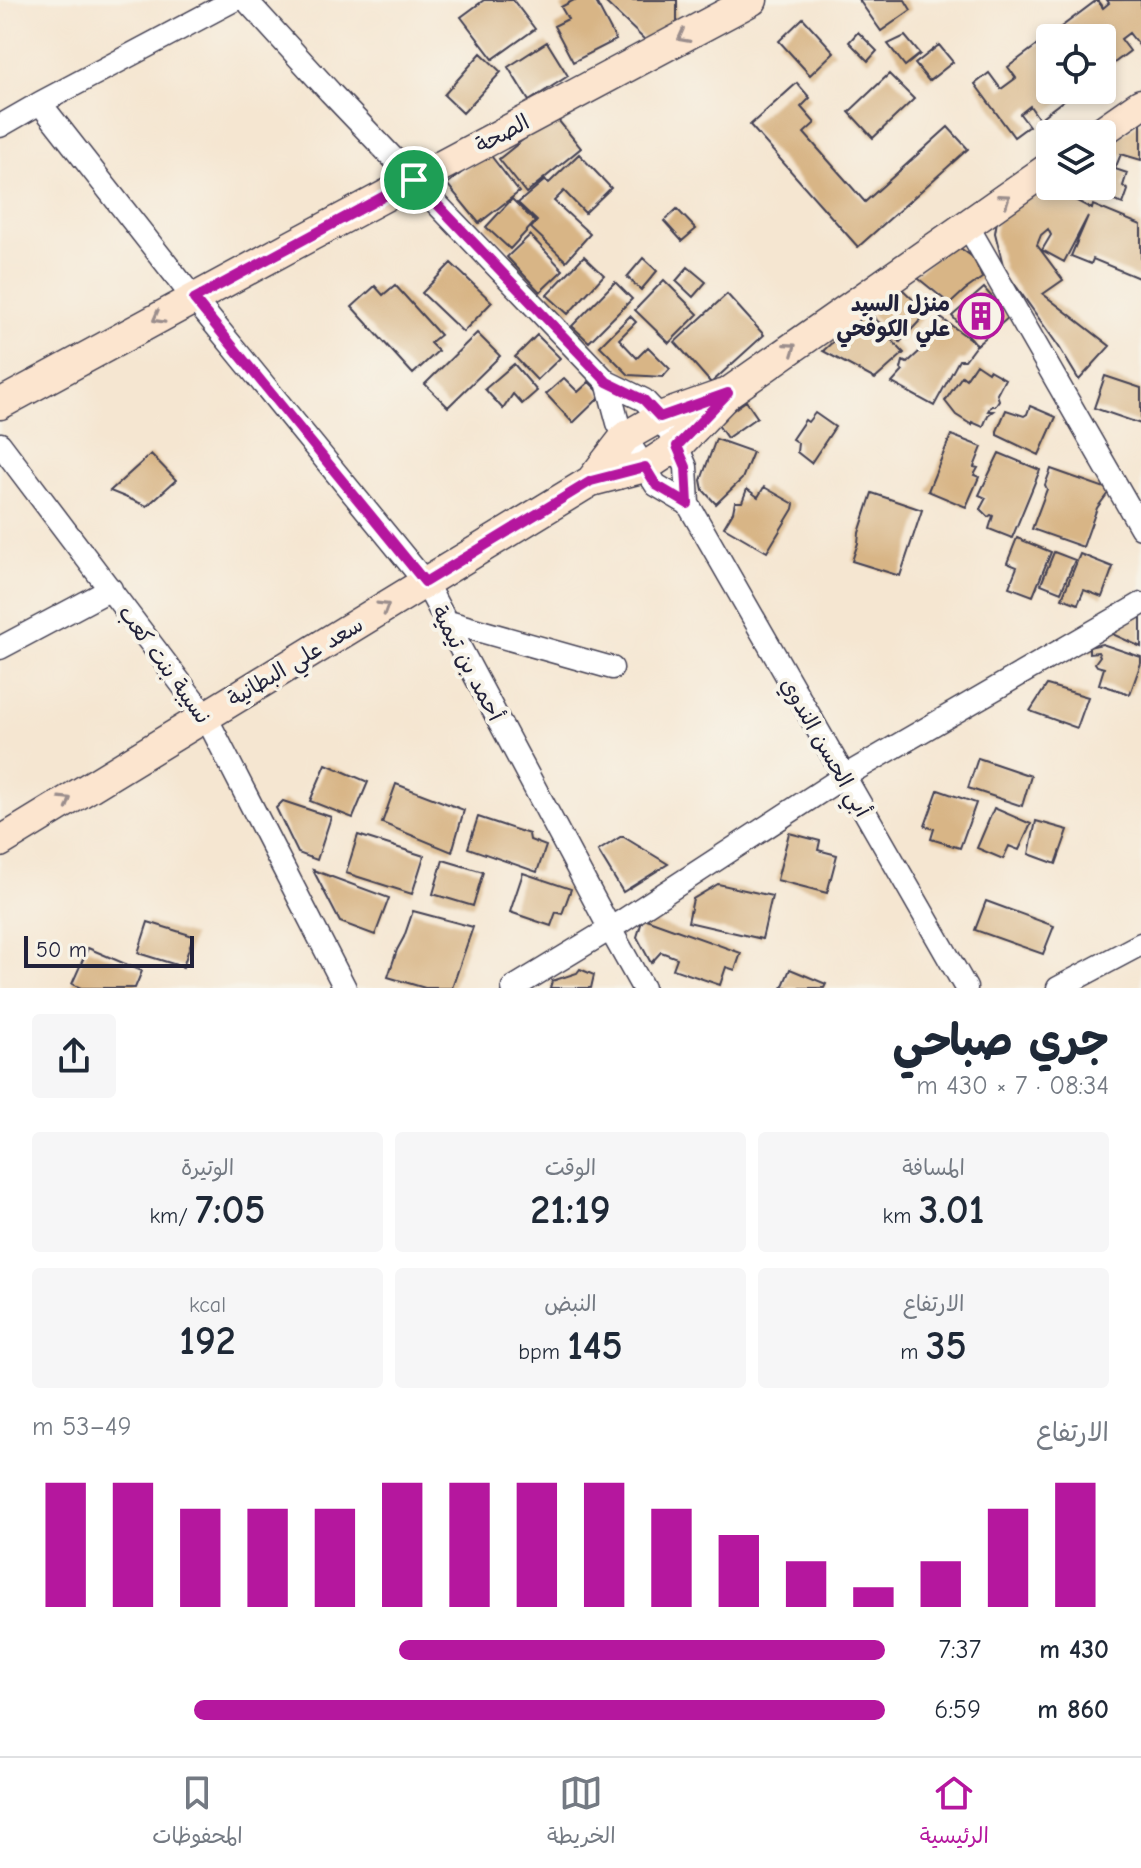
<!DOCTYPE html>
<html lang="ar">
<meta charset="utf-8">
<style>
:root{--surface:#fff;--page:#f6f6f7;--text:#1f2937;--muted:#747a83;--line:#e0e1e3;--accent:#b5179e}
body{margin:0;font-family:"Comic Neue","Playpen Sans Arabic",sans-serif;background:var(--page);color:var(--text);direction:rtl;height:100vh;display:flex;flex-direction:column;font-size:30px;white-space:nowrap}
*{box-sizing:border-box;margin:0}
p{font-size:26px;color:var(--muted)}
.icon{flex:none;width:44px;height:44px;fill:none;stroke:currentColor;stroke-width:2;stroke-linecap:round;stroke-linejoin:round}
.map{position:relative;height:988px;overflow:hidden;direction:ltr}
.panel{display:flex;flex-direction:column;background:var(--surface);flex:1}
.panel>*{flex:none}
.controls{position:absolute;left:1036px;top:24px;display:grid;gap:16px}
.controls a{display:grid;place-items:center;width:80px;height:80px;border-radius:8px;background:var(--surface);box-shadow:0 4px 12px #0003;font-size:40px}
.scale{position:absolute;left:24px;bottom:20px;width:170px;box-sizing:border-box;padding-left:8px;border:4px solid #22223b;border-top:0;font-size:22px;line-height:28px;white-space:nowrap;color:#22223b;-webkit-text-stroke:6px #f7f3e8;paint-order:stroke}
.pin{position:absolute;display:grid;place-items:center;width:68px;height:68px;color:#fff;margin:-34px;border:4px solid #fff;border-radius:50%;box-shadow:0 2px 8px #0007}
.round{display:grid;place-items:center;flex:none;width:84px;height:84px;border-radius:8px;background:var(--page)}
.headline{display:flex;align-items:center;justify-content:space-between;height:136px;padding:0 32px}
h1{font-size:44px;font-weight:700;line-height:60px}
.metrics{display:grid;grid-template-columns:repeat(3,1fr);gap:12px;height:136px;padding:8px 32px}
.metrics div{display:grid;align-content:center;border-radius:8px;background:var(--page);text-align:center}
.metrics b{font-size:40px;font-weight:700}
.metrics small{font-size:22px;font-weight:400}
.metrics p{font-size:22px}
.chart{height:224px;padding:16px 32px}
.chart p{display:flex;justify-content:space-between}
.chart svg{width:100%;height:144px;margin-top:8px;stroke:var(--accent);stroke-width:6}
ul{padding:0 32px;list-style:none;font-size:26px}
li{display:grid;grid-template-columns:128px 96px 1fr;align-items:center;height:60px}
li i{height:20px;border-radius:10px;background:var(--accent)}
.tab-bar{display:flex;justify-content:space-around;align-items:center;height:112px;border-top:2px solid var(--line);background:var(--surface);font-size:22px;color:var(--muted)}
.tab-bar a{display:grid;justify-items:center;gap:4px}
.tab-bar .on{color:var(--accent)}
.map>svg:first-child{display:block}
.building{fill:#d8b586}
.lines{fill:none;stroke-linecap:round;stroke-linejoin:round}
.minor-casing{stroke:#423f52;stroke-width:25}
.secondary-casing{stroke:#423f52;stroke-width:33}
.minor{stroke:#fff;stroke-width:22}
.secondary{stroke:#fce5cf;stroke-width:30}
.oneway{stroke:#9a8d8c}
.route-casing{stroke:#fff;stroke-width:16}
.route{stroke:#b5179e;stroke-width:10}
.labels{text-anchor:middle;stroke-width:8;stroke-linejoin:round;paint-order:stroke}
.street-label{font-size:22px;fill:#22223b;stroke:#f7f3e8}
.poi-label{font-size:22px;font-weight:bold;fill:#22223b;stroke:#f7f3e8;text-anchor:end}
</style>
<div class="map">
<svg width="1141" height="988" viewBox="0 0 1141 988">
<rect width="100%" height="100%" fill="#f7f3e8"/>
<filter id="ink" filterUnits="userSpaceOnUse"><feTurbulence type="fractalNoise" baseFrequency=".0125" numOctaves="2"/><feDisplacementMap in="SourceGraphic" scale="16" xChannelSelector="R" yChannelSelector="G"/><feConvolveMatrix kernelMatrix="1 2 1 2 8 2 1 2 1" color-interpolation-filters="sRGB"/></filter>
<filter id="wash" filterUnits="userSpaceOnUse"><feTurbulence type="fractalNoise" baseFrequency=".006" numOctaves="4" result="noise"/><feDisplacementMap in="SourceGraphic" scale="32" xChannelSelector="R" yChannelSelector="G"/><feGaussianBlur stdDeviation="1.8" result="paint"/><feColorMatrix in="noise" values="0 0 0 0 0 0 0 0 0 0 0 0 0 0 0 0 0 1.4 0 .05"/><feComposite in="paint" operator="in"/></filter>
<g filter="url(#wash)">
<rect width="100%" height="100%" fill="#f5e6d1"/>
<g id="blocks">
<path class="building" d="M 484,0 L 513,0 L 535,29 L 493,59 L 461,17 Z
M 574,0 L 595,0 L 616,40 L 573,62 L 554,26 L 568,19 L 561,7 Z
M 603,0 L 677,0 L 677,22 L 671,28 L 646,41 Z
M 859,0 L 905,0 L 911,10 L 881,31 Z
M 1097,0 L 1103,8 L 1109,3 L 1107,0 L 1141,0 L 1141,48 L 1129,33 L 1121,39 L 1130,51 L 1102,72 L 1102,38 L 1050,38 L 1050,90 L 1077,90 L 1039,119 L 1030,106 L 1020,114 L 1029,126 L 1014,137 L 975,84 L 989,73 L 1001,89 L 1016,78 L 1008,67 Z
M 803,18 L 834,52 L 810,75 L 779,41 Z
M 858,32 L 877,51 L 868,61 L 849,42 Z
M 905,36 L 920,54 L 905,66 L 888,44 Z
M 547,42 L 568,76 L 529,101 L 508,67 Z
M 939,45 L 953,62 L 929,81 L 915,64 Z
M 481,53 L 501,72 L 463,113 L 444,95 Z
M 889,74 L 914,99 L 873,138 L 849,112 Z
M 797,83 L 810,98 L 801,107 L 815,123 L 804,133 L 865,202 L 948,127 L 968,149 L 858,247 L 750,125 Z
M 554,115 L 581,148 L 526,193 L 499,159 Z
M 1141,121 L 1141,160 L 1121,154 L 1115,169 L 1127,173 L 1123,186 L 1128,190 L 1123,204 L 1073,187 L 1102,186 L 1102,150 Z
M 488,152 L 519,192 L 479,223 L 447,184 Z
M 579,154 L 611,188 L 585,213 L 564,191 L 554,201 L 590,234 L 566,261 L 531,228 L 537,221 L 518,203 L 545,180 L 548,184 Z
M 1040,187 L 1064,194 L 1092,209 L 1093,205 L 1141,225 L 1141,279 L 1093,259 L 1091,264 L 1071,256 L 1088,216 L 1064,262 L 1042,250 L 1051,235 L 1048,229 L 1041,235 L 1037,245 L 1063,280 L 1043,294 L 1110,346 L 1079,380 L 1059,347 L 1004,269 L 995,233 L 997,221 Z
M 512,199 L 535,222 L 510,249 L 486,227 Z
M 677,209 L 696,229 L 682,241 L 664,221 Z
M 530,235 L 563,270 L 540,292 L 507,257 Z
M 953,243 L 974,258 L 982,278 L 965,290 L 950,304 L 914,275 Z
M 584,256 L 604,275 L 568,314 L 547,295 Z
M 643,258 L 657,271 L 641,290 L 627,277 Z
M 451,263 L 492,302 L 463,332 L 422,293 Z
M 688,267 L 706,282 L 693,297 L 676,281 Z
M 664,280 L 698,314 L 669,343 L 635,310 Z
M 615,282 L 632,299 L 589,342 L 572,326 Z
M 395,285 L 440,335 L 430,343 L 438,351 L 413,374 L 352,307 L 375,286 L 383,295 Z
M 899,286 L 927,313 L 900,342 L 871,315 Z
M 984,288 L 1009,317 L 977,345 L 952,316 Z
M 727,294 L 764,335 L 711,383 L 675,342 Z
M 865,312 L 904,353 L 875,379 L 823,351 Z
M 630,316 L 636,322 L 619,339 L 637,358 L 648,347 L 670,369 L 663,377 L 629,375 L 600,346 Z
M 941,318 L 977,344 L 965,360 L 959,360 L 934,406 L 892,383 L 903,371 L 901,369 L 903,361 L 907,363 L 920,351 L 926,341 L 924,340 Z
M 477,333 L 500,356 L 448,407 L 425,384 Z
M 537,335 L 560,358 L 537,380 L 515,357 Z
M 514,364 L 537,391 L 522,404 L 513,394 L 503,409 L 485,389 Z
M 976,364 L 988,372 L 989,370 L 1005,379 L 997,394 L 999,400 L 995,406 L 991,406 L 988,411 L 993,411 L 988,415 L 983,427 L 972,422 L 972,425 L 956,415 L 945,401 L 962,376 L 966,379 Z
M 1105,376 L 1141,388 L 1141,424 L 1094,408 Z
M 564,378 L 578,392 L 589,382 L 602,395 L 573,423 L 546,394 Z
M 746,401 L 757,417 L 727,438 L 716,422 Z
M 1030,406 L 1056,417 L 1039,455 L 997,435 L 997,431 L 1006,410 L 1024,416 L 1027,414 Z
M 815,413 L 835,427 L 811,463 L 797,452 L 798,443 L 792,439 L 805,420 L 808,422 Z
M 951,435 L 982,447 L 974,467 L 978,468 L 974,475 L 979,477 L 966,507 L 928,491 Z
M 716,439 L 753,452 L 742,479 L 716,504 L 703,490 L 701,480 Z
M 999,453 L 1040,470 L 1012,538 L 989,529 L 993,516 L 991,515 L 988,517 L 980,509 L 986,498 L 979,495 Z
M 151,454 L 176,480 L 147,506 L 110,491 Z
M 1051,469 L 1105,488 L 1108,493 L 1097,508 L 1083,547 L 1032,529 L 1047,489 L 1045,485 Z
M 764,487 L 794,504 L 793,509 L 767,552 L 724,527 L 733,512 L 735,502 L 742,502 L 747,489 L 758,497 Z
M 872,493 L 922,510 L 900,576 L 852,561 L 858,543 L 859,533 Z
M 1017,538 L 1051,552 L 1033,596 L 1009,587 L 1017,567 L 1007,563 Z
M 1054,552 L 1075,560 L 1061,592 L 1041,584 Z
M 1080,554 L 1113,567 L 1102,597 L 1084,590 L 1078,604 L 1062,598 Z
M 1141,608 L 1141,647 L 1108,632 Z
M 1102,644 L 1141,657 L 1141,663 L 1130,694 L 1099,684 L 1104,668 L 1097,666 L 1095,663 L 1100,656 L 1098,652 L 1089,653 L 1089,647 Z
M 1047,685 L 1088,697 L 1077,728 L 1030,711 Z
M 978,758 L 1031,776 L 1022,806 L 968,788 Z
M 326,764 L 368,782 L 353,818 L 310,801 Z
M 396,784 L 464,810 L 452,852 L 382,823 Z
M 938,790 L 976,803 L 960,848 L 931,839 L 934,829 L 925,826 Z
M 283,801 L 331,817 L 317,860 L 298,853 L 276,808 Z
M 994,808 L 1031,824 L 1019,850 L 1009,846 L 1003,859 L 977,848 Z
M 478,817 L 529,834 L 530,840 L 546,846 L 537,872 L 468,848 Z
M 1036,821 L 1068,830 L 1056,864 L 1029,854 Z
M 789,833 L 820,841 L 818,850 L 837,855 L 827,893 L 777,880 Z
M 358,835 L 424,856 L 412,894 L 346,873 Z
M 622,836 L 668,864 L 623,892 L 598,851 Z
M 443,860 L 483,872 L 473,906 L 433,894 Z
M 313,870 L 389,898 L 375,935 L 340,922 Z
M 523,873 L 571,889 L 562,914 L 556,912 L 551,926 L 510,912 Z
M 718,884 L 772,896 L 762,939 L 688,922 L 693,899 Z
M 986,901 L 1054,926 L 1043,954 L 975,930 Z
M 413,911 L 473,927 L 452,988 L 425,988 L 388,977 L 397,950 L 404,937 Z
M 643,918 L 741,953 L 735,970 L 726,967 L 720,985 L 673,969 L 677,958 L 661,952 L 651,963 L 637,937 Z
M 148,922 L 193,936 L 183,967 L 138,953 Z
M 88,948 L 142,971 L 135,988 L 81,988 L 72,984 Z
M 580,969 L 594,975 L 591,988 L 550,988 L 552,981 L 577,973 Z
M 790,969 L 826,984 L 824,988 L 782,988 Z"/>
</g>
</g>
<g filter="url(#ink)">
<use href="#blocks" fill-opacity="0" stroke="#423f52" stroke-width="2"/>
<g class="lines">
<g class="minor-casing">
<path id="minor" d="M 246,0 L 330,92 L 607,382 L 644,400 L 660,417 L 677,446 L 686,467 L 688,504 L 966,988
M 40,103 L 194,299 L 425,582 L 610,929 L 643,988
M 0,126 L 40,103 L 234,0
M 967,225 L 1141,528
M 607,382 L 618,423 L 625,437 L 656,485 L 688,504
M 0,444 L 205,715 L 345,988
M 445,621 L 612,668
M 0,648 L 111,589
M 513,988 L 610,929 L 843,777 L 1141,604
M 1058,988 L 1141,944"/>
</g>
<g class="secondary-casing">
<path id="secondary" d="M 1098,134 L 1141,104
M 0,404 L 295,244 L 752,0
M 591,481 L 625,437 L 660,417 L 722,395
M 0,842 L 591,481 L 645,467 L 677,446 L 728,393 L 1050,167"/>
</g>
<use href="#minor" class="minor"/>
<use href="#secondary" class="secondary"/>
</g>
<defs><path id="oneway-chevron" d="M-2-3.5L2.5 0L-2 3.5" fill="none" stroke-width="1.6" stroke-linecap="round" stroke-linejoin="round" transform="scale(2)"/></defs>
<g class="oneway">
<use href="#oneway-chevron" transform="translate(683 37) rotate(152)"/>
<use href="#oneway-chevron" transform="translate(1005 199) rotate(-35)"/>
<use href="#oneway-chevron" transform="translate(158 318) rotate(151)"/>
<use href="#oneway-chevron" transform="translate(791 348) rotate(-35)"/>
<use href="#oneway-chevron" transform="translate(384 607) rotate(-31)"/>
<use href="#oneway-chevron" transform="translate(66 801) rotate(-32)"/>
</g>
</g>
<g class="lines" filter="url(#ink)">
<g class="route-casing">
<path id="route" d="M 414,180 L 607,382 L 644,400 L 660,417 L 728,393 L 677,446 L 686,467 L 688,504 L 656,485 L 645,467 L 591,481 L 425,582 L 194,299 Z"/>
</g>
<use href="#route" class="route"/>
</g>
<defs>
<g id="building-ring" transform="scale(2.3)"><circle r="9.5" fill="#f7f3e8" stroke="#b5179e" stroke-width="1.5"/><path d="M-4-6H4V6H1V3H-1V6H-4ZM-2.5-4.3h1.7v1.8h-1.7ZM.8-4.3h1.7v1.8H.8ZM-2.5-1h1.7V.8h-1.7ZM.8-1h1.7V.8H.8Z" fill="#b5179e"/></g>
</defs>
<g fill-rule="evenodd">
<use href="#building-ring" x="981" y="316"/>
</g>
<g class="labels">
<g class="street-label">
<text transform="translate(502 133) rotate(-28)" y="8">الصحة</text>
<text transform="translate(295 661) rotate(-31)" y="8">سعد علي البطانية</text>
<text transform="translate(468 663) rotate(62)" y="8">أحمد بن تيمية</text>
<text transform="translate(165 664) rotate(54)" y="8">نسيبة بنت كعب</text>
<text transform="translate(826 747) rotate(60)" y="8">أبي الحسن الندوي</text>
</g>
<g class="poi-label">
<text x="950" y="311">منزل السيد<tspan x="950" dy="25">علي الكوفحي</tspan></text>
</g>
</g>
</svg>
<div class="controls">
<a><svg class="icon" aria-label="locate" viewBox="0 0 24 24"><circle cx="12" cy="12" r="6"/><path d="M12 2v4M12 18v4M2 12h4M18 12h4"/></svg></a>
<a><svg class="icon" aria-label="layers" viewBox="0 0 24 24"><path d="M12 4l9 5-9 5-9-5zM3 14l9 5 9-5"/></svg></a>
</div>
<div class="scale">50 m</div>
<div class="pin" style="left:414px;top:180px;background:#1e9e55"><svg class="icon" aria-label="arrive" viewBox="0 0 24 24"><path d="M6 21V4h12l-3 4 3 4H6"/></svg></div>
</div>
<section class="panel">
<div class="headline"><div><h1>جري صباحي</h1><p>08:34 · 7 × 430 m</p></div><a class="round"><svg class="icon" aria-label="share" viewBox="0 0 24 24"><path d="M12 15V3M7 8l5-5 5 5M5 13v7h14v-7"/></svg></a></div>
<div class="metrics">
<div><p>المسافة</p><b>3.01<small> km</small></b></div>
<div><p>الوقت</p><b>21:19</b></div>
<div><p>الوتيرة</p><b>7:05<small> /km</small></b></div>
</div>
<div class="metrics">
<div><p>الارتفاع</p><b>35<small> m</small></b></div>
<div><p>النبض</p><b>145<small> bpm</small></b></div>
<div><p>kcal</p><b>192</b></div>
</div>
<div class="chart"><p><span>الارتفاع</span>49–53 m</p>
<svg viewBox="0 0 160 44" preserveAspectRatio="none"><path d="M5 44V6M15 44V6M25 44V14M35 44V14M45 44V14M55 44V6M65 44V6M75 44V6M85 44V6M95 44V14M105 44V22M115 44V30M125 44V38M135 44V30M145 44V14M155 44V6"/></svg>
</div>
<ul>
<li><b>430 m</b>7:37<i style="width:57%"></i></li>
<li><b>860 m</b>6:59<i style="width:81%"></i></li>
</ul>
</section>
<nav class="tab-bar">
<a class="on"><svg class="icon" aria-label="home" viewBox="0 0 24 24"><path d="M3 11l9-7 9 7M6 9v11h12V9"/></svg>الرئيسية</a>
<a><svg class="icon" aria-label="map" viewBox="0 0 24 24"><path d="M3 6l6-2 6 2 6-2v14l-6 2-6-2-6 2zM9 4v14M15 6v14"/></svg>الخريطة</a>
<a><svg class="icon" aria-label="saved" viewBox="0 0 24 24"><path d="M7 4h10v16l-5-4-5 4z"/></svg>المحفوظات</a>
</nav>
